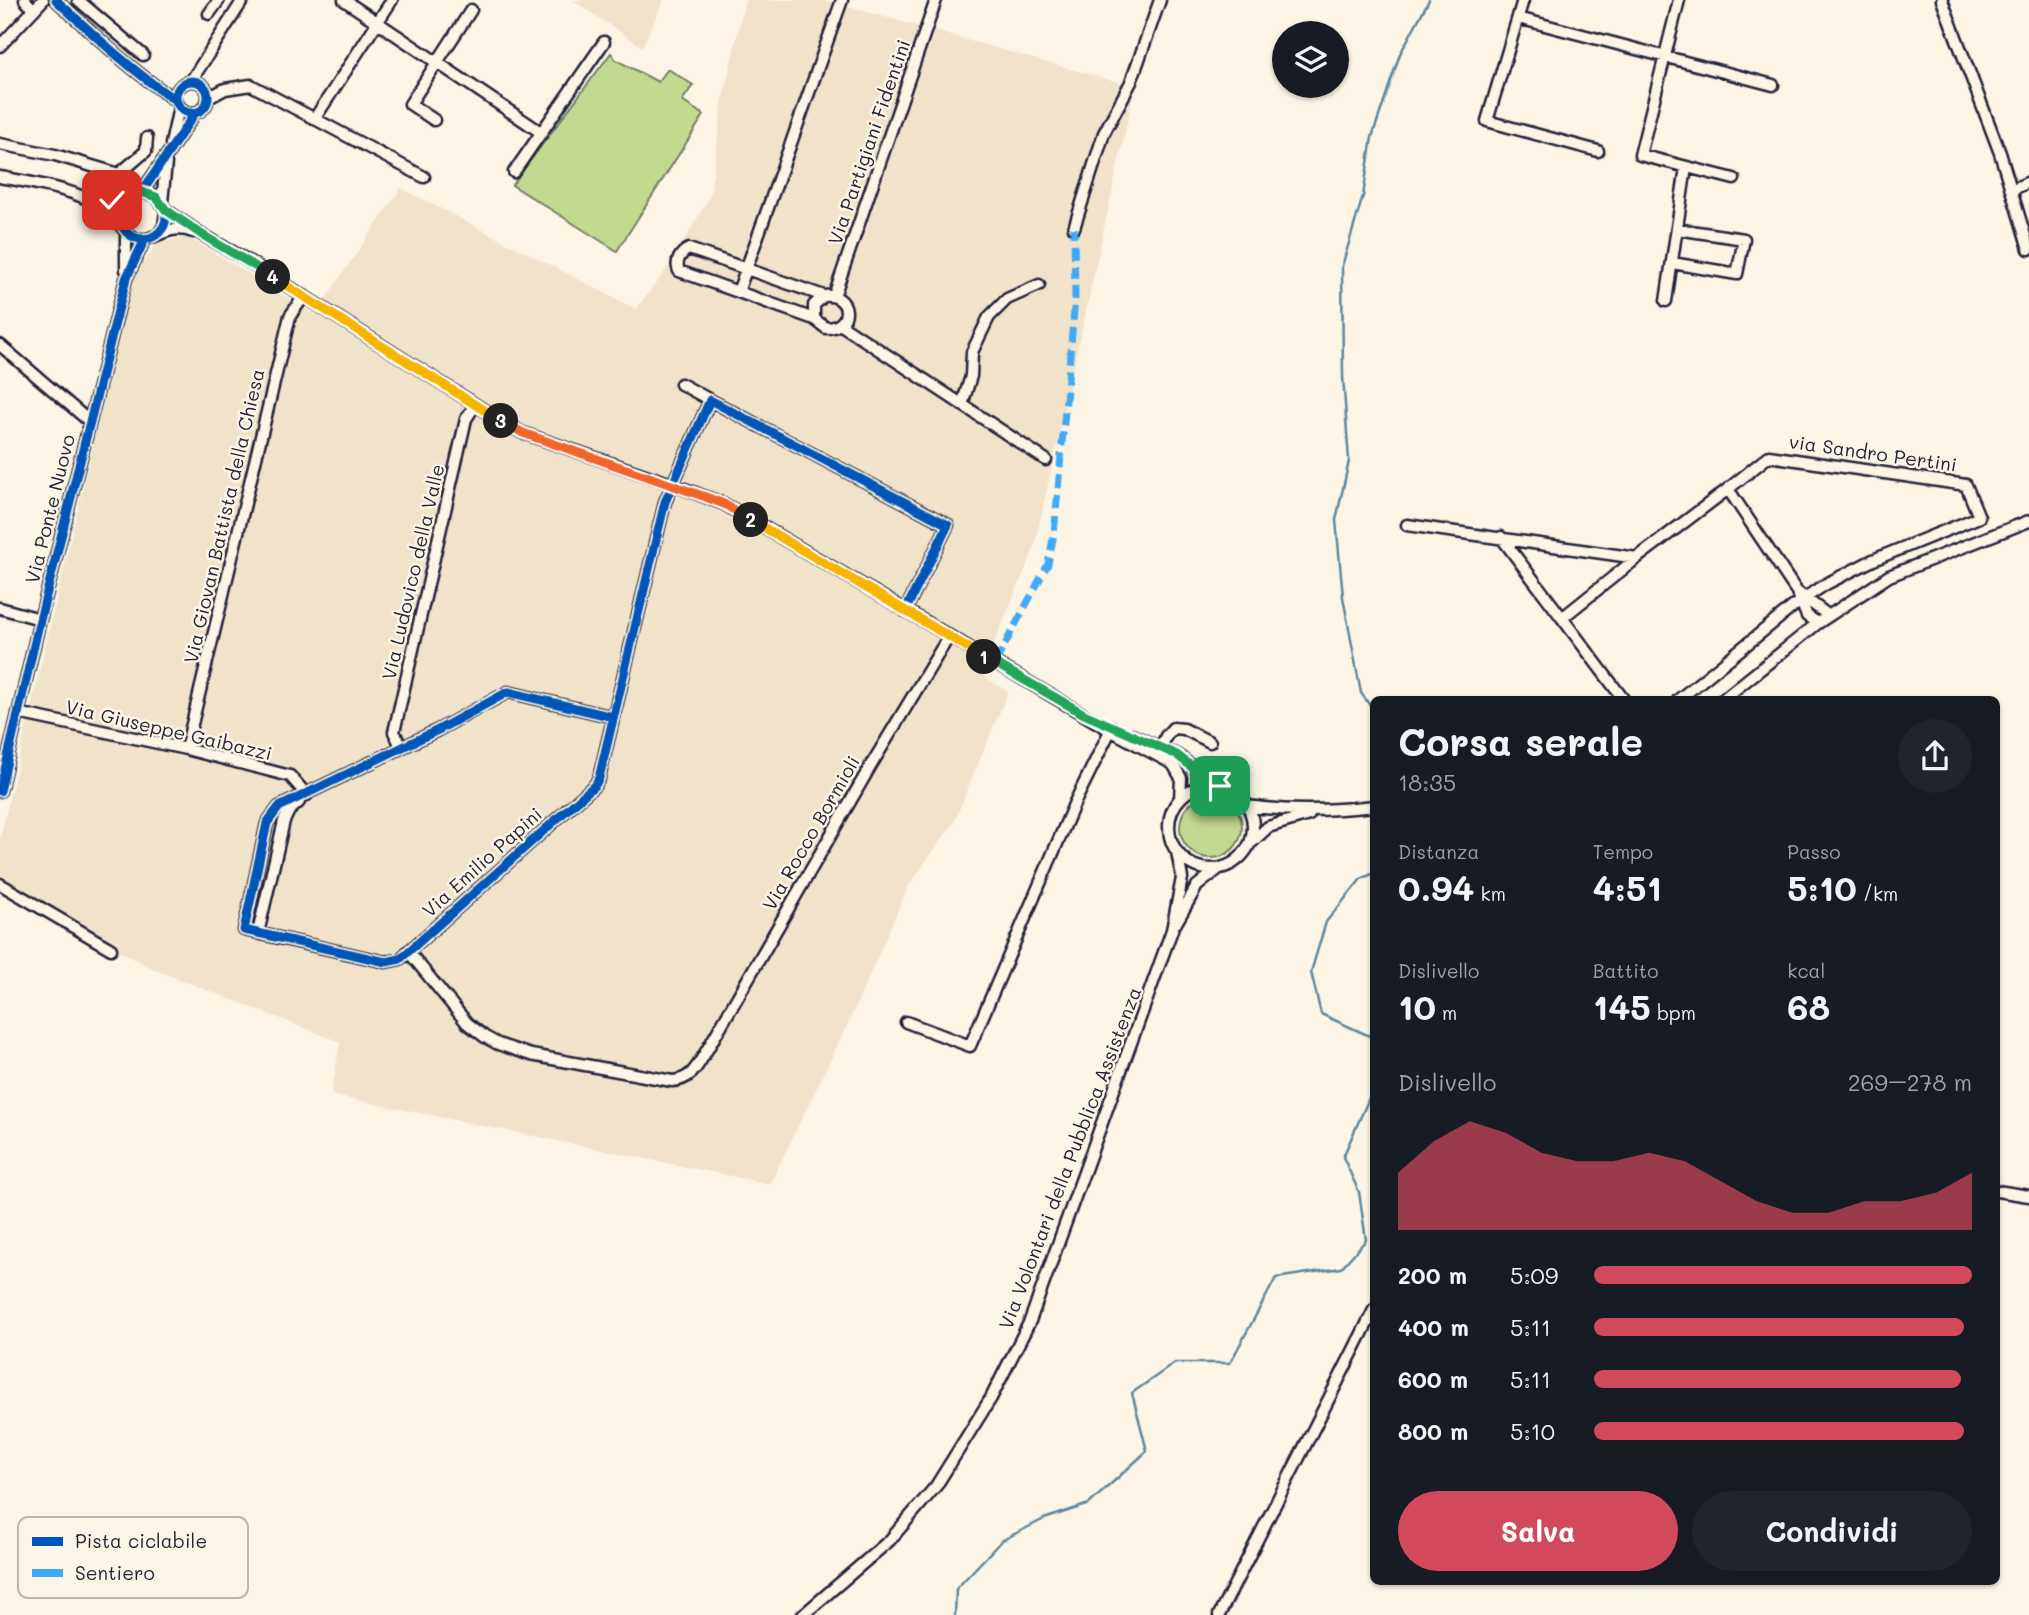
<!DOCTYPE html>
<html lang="it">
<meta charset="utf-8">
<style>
:root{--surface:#171b24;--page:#20242c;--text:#f1f3f6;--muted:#9ea1a6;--accent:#d1495b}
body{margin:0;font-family:Mali,sans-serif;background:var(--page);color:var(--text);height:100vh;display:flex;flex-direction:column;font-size:26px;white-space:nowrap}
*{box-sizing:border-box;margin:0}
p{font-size:23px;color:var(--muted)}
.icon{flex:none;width:38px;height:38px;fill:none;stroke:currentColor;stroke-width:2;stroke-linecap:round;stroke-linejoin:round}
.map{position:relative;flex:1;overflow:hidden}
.details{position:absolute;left:1370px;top:696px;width:630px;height:889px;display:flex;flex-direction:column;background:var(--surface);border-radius:10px;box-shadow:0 2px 5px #0004}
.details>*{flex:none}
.tools{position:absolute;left:1272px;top:21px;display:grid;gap:14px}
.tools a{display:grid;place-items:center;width:77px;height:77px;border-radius:50%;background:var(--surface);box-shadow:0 2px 5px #0004;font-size:35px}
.pin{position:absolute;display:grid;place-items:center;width:60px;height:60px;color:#fff;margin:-30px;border-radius:14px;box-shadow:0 4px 10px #0006}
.km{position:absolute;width:35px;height:35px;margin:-18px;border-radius:50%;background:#222;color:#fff;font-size:19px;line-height:35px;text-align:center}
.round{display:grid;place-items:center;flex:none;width:74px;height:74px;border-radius:37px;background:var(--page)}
.headline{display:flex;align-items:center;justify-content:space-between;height:119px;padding:0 28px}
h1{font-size:38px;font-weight:700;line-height:52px}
.stats{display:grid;grid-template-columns:repeat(3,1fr);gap:10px;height:119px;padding:7px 28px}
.stats div{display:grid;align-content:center}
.stats b{font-size:35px;font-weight:700}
.stats small{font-size:19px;font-weight:400}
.stats p{font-size:19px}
.chart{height:196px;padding:14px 28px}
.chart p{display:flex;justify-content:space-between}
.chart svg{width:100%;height:126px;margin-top:7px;fill:var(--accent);opacity:.7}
.action{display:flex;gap:14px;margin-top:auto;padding:14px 28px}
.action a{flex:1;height:80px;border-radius:42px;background:var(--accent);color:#fff;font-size:28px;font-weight:700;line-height:80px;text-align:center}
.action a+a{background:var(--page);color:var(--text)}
ul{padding:0 28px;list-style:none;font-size:23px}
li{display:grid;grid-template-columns:112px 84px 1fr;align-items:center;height:52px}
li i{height:18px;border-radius:9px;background:var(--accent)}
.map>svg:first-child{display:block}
.built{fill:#f1e3ca}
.green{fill:#c3d98f;stroke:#727e65;stroke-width:2}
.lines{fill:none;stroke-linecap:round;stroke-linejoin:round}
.stream{stroke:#5b869f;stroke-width:2.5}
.minor-casing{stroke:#22223b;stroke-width:15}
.minor{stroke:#fcf5e5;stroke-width:10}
.quiet{stroke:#3fa9f5;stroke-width:7;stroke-dasharray:14 7;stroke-linecap:butt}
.cycleway-casing{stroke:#fcf5e5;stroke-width:13}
.cycleway{stroke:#0057b8;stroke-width:9}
.split-1-casing{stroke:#fff;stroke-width:14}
.split-2-casing{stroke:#fff;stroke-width:14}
.split-3-casing{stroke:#fff;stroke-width:14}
.split-4-casing{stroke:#fff;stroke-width:14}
.split-5-casing{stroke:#fff;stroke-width:14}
.split-1{stroke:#22a559;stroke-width:9}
.split-2{stroke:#f5b400;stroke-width:9}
.split-3{stroke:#f0652b;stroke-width:9}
.split-4{stroke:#f5b400;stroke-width:9}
.split-5{stroke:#22a559;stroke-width:9}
.labels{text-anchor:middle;stroke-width:5;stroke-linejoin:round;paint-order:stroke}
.street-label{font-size:19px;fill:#22223b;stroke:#fcf5e5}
.key{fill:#fcf5e5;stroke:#bbb6b2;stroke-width:2}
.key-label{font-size:19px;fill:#22223b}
</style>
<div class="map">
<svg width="2029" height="1615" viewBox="0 0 2029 1615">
<rect width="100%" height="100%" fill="#fcf5e5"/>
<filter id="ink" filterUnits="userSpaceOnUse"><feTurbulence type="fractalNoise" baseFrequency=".0143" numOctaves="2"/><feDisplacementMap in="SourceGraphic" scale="14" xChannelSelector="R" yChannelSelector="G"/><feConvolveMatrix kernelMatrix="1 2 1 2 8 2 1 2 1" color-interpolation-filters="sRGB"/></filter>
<g filter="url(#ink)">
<path class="built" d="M 572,0 L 664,0 L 642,47 Z
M 745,0 L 824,0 L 1135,87 L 1034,549 L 981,674 L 1008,692 L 954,822 L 908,887 L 852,1015 L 770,1184 L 331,1095 L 340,1042 L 153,969 L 0,886 L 0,838 L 132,279 L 157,243 L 188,237 L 315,314 L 401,188 L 636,309 L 669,266 L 710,196 L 723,98 Z"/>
<path class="green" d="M 611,53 L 616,60 L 658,82 L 668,69 L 693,85 L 682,101 L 704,115 L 617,251 L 512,185 Z
M1180 827a31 31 0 1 1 62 0a31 31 0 1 1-62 0Z"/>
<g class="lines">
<path class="stream" d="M 1374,711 L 1361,693 L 1343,597 L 1336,520 L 1349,461 L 1343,376 L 1342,266 L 1363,196 L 1372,137 L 1400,54 L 1429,0
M 1374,873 L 1361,879 L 1326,922 L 1311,972 L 1321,1014 L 1374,1038
M 955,1615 L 956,1589 L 1001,1541 L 1044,1519 L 1089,1504 L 1147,1451 L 1132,1393 L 1175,1363 L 1230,1363 L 1276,1278 L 1341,1268 L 1366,1240 L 1359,1192 L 1343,1157 L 1374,1087"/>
<g class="minor-casing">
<path id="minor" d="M 25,0 L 34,10
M 56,0 C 94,35 132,71 175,100
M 78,0 L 143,55
M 344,0 L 542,133
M 1523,0 L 1487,121 L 1598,151
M 1679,0 L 1640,155 L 1734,179
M 1942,0 L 2000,153 L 2029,249
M 209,14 L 219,0
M 1518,18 L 1773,85
M 0,46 L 43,0
M176 97a16 16 0 1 1 32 0a16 16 0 1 1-32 0Z
M 191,81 L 243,0
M 208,98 L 225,89 L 251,85 L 424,177
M 315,118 L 392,0
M 434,120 L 410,104 L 471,10
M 0,144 L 55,155 L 119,174 L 146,151 L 147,138
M 171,144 L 179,107
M 514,172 L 604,42
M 0,177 C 38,184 96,191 120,224
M 2011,190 L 2029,182
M 142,192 L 195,113
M 94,199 L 126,200
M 162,202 L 166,163
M 166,210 L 201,234 L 245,259 L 503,422 L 523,433 L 672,484 L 724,504 L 1110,730 L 1173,764 L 1181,778 L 1180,799
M 1074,228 L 1104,133 L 1131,82 L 1160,0
M 126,232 L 126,270
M 160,232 L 164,226 L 166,210 L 156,196 L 142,192 C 119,196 109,229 136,238 C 155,244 165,222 193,232
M 1672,263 L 1737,274 L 1744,239 L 1677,229
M 738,292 L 842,0
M 834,296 L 936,0
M 1666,301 L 1686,167
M 814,319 L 679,271 C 675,262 680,253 689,249 L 824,296 C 852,293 854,328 826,328 L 814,319 L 814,305 L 824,296
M 840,324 L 1046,460
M 0,345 L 90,422
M 681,384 L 710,400
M 962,405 L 971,376 L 972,352 L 989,317 L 1007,299 L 1039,285
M 1407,525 L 1637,558 L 1728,489 L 1797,592
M 1501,537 L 1624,700
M 0,608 L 40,619
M 1562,618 L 1637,558
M 1818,623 L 1807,616 L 1797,592 L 1829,616
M 1678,700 L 1800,601 L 1826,584 L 1873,560 L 1979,517 L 1966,485 L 1769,456 L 1728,489
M 1722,700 L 1818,623 L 1889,576 L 2029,521
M 18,713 L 186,749 L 290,776 L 307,795
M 613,717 L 508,692 L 438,730 L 279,807 L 267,823 L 244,930 L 386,962 L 400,959 L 595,785 L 599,778 L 665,502 L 710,400 L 948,525 L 905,611
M 1132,735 L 1177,755 L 1215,784
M 402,748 L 394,732 L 466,419 L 475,405
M 186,749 L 290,316 L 304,296
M 1159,752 L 1166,736 L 1173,728 L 1184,729 L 1210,742
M1169 827a42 42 0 1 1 84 0a42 42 0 1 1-84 0Z
M 0,791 L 39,624 L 126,279 L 145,239
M 1247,806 C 1290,812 1331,811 1374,806
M 1252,842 L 1268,827 L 1309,815
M 0,884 L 111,949
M 1176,923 L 1197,886 L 1217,870
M 258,933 L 284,821 L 289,811 L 299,802
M 408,951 L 467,1023 L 485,1037 L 498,1044 L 531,1055 L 672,1081 C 692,1080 698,1065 707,1050 L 870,767 L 949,636
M 906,1022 L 970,1046 L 1075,802 L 1112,727
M 1997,1191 L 2029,1196
M 803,1615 L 890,1540 L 936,1486 L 991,1398 L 1030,1321 L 1172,930 L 1182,878 L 1177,852
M 1219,1615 L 1374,1310"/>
</g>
<use href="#minor" class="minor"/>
<path class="quiet" d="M 995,663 L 1048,564 L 1054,534 L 1075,299 L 1074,228"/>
<g class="cycleway-casing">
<path id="cycleway" d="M 56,0 C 94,35 132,71 175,100
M176 97a16 16 0 1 1 32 0a16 16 0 1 1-32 0Z
M 142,192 L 195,113
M120 216a23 23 0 1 1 46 0a23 23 0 1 1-46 0Z
M 613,717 L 508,692 L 438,730 L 279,807 L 267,823 L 244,930 L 386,962 L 400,959 L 595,785 L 599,778 L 665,502 L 710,400 L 948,525 L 905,611
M 0,791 L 39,624 L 126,279 L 145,239"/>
</g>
<use href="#cycleway" class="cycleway"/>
</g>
</g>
<g class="lines" filter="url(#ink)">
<g class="split-1-casing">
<path id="split-1" d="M 984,657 L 1084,714 L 1177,755 L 1207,779 L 1220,786"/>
</g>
<g class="split-2-casing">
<path id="split-2" d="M 751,520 L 984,657"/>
</g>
<g class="split-3-casing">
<path id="split-3" d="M 501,421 L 523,433 L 703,496 L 724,504 L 751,520"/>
</g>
<g class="split-4-casing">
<path id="split-4" d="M 273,277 L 501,421"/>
</g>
<g class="split-5-casing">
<path id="split-5" d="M 112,200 L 125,200 L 142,192 L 156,197 L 166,210 L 201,234 L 273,277"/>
</g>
<use href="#split-1" class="split-1"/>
<use href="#split-2" class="split-2"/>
<use href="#split-3" class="split-3"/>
<use href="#split-4" class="split-4"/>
<use href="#split-5" class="split-5"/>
</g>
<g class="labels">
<g class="street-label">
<text transform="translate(869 142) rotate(-71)" y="7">Via Partigiani Fidentini</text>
<text transform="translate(1873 453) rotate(8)" y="7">via Sandro Pertini</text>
<text transform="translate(50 509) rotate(-76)" y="7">Via Ponte Nuovo</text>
<text transform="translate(224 516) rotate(-77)" y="7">Via Giovan Battista della Chiesa</text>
<text transform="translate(413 572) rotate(-77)" y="7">Via Ludovico della Valle</text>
<text transform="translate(169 730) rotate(13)" y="7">Via Giuseppe Gaibazzi</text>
<text transform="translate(811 833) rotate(-60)" y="7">Via Rocco Bormioli</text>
<text transform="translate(482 862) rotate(-42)" y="7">Via Emilio Papini</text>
<text transform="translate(1070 1158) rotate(-69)" y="7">Via Volontari della Pubblica Assistenza</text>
</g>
</g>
<rect x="18" y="1517" width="230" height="81" rx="10" class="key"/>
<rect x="32" y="1537" width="31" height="9" fill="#0057b8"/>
<rect x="32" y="1569" width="31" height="8" fill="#3fa9f5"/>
<g class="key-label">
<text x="75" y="1548">Pista ciclabile</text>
<text x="75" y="1580">Sentiero</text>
</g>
</svg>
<div class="tools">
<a><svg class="icon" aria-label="layers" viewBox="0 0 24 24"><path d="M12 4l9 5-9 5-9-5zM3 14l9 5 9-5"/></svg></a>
</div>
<div class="pin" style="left:1220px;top:786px;background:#1e9e55"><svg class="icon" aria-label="arrive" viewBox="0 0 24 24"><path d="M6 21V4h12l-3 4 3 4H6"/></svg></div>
<div class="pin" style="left:112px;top:200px;background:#d93025"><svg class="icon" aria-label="check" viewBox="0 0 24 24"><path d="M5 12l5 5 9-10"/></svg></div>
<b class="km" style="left:984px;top:657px">1</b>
<b class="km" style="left:751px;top:520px">2</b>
<b class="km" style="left:501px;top:421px">3</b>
<b class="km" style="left:273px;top:277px">4</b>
<section class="details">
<div class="headline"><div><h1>Corsa serale</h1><p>18:35</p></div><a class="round"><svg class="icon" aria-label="share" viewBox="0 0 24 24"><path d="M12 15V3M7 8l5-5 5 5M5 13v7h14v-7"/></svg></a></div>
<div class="stats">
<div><p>Distanza</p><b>0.94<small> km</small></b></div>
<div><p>Tempo</p><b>4:51</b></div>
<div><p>Passo</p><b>5:10<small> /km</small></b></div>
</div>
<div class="stats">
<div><p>Dislivello</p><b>10<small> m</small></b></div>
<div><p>Battito</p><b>145<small> bpm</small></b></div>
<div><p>kcal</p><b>68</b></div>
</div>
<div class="chart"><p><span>Dislivello</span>269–278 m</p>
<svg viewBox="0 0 160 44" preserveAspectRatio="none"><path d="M0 44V24L10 13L20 6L30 10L40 17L50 20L60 20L70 17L80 20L90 27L100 34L110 38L120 38L130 34L140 34L150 31L160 24V44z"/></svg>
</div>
<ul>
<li><b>200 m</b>5:09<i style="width:100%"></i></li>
<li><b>400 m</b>5:11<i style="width:98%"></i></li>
<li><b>600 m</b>5:11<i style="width:97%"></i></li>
<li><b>800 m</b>5:10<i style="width:98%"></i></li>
</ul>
<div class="action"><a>Salva</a><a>Condividi</a></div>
</section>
</div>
